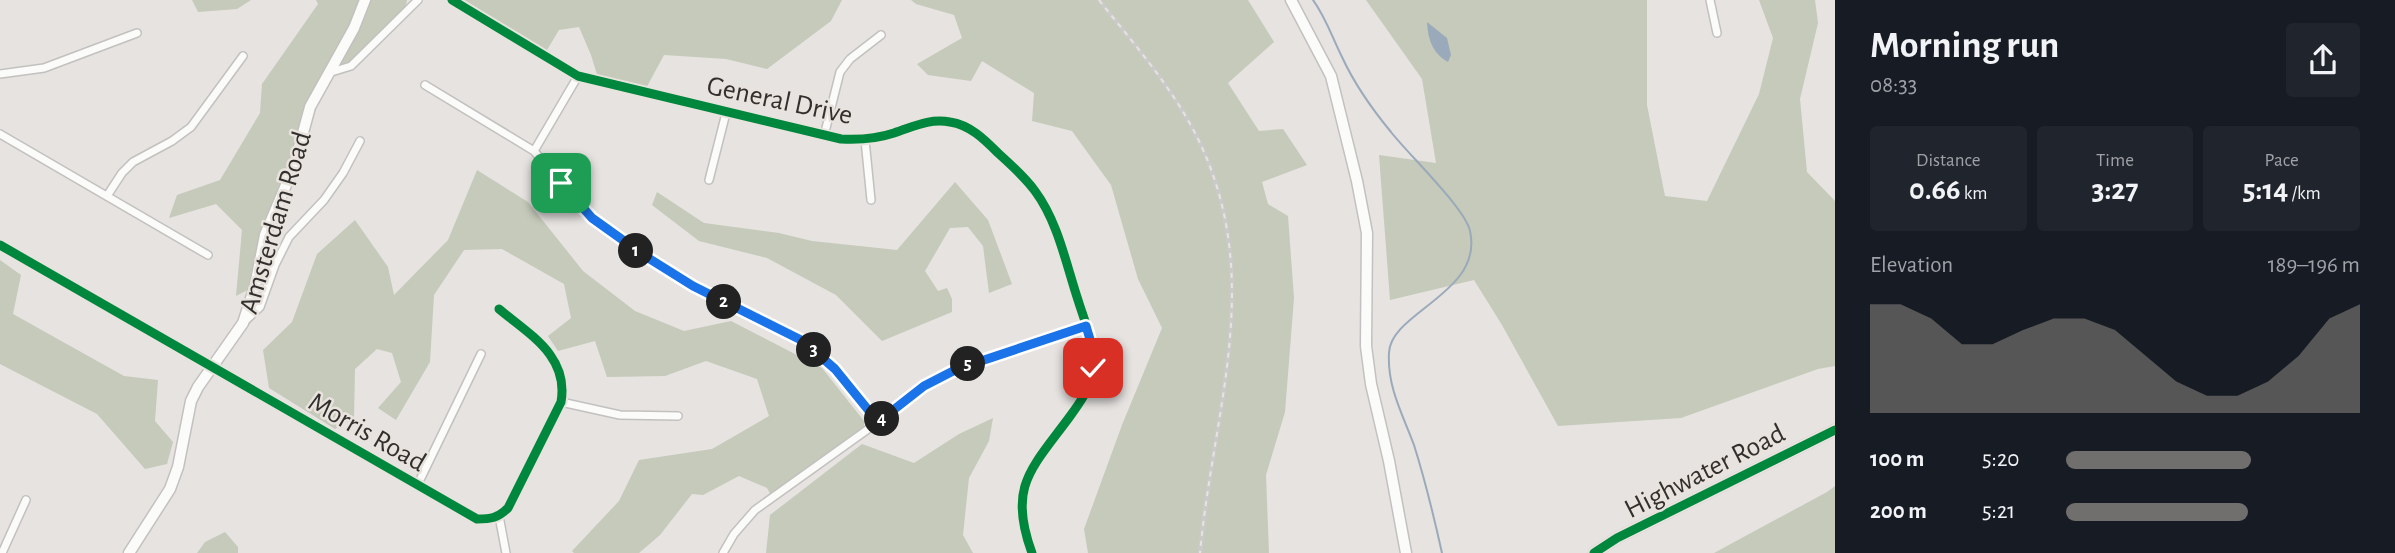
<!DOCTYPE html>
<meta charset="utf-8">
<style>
:root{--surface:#171b24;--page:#20242c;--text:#f1f3f6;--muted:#9ea1a6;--accent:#716f6d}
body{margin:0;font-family:"Alegreya Sans",sans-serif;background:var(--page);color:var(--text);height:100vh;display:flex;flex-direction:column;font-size:26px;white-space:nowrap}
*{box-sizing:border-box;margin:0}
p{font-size:23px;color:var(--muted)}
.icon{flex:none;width:38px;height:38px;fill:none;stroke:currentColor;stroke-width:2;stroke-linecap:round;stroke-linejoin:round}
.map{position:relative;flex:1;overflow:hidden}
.side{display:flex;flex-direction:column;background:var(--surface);width:560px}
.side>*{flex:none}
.pin{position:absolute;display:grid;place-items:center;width:60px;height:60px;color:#fff;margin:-30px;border-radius:14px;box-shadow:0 4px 10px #0006}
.km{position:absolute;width:35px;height:35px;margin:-18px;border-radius:50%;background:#222;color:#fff;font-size:19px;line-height:35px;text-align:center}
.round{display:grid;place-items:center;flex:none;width:74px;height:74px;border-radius:7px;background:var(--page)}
.head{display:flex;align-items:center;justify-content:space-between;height:119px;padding:0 35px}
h1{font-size:38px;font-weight:600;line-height:52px}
.stats{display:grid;grid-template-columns:repeat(3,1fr);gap:10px;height:119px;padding:7px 35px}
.stats div{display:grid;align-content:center;border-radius:7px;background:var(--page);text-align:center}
.stats b{font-size:30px;font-weight:600}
.stats small{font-size:19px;font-weight:400}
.stats p{font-size:19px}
.chart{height:196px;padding:14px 35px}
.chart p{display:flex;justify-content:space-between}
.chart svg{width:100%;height:126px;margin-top:7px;fill:var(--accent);opacity:.7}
ul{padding:0 35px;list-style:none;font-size:23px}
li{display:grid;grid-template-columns:112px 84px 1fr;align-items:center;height:52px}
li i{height:18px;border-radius:9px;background:var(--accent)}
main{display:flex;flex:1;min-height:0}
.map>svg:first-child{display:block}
.green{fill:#c5caba}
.water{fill:#9baaba}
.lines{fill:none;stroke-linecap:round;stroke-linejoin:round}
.stream{stroke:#9baaba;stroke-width:2}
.minor-casing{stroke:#c3c1bf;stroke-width:10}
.tertiary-casing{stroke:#c3c1bf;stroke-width:13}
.minor{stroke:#fbfbfa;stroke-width:7}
.tertiary{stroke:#fbfbfa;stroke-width:10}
.rail-casing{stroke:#cbcaca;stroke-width:4.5}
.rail{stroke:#e9e3de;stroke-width:2;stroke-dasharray:5;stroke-linecap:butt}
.cycleway-casing{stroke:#e9e3de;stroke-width:13}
.cycleway{stroke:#00873e;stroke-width:9}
.route-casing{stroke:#fff;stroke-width:14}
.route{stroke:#1a73e8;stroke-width:9}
.labels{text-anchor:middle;stroke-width:5;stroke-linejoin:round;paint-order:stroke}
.street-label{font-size:28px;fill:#32302e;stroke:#e9e3de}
</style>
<main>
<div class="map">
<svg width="1835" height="553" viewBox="0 0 1835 553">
<rect width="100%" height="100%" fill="#e6e3e1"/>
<path class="green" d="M 192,0 L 251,0 L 237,9 L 198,12 Z
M 316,0 L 407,0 L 405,12 L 351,66 L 328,73 L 272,215 L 255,286 L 236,296 L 242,230 L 216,204 L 169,218 L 177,195 L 220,180 L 260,113 L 262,84 L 318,4 Z
M 452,0 L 842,0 L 831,21 L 767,69 L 726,59 L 664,55 L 644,92 L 599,81 L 591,55 L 579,27 L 559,30 L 544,55 Z
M 911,0 L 1248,0 L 1274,42 L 1228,83 L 1259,131 L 1283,129 L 1307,165 L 1262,182 L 1268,204 L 1288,216 L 1294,298 L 1285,412 L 1266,475 L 1269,553 L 1088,553 L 1084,529 L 1122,425 L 1162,328 L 1138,279 L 1111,185 L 1072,131 L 1032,121 L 1034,93 L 982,61 L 971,81 L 928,75 L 917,64 L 962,38 L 954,15 L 916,4 Z
M 1366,0 L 1647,0 L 1647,105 L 1665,196 L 1707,201 L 1759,94 L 1773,38 L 1759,0 L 1815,0 L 1818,23 L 1800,99 L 1807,172 L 1835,201 L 1835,366 L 1818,369 L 1681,418 L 1558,426 L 1502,325 L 1474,280 L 1390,300 L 1379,155 L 1436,163 L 1422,79 Z
M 477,170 L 528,202 L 583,271 L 635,311 L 684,331 L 731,321 L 822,368 L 864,421 L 864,432 L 772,497 L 767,488 L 739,476 L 703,495 L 692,494 L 660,535 L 639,553 L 574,553 L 572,551 L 619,501 L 639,460 L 712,449 L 769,416 L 757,379 L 706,361 L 665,376 L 607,377 L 595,341 L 558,351 L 548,336 L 571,318 L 564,284 L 502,249 L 464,250 L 434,295 L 430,362 L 396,420 L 378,408 L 401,382 L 392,353 L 377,349 L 355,369 L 354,417 L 335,429 L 269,388 L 263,350 L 292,322 L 317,254 L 355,220 L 388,267 L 394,295 L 448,240 Z
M 955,182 L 988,220 L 1012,284 L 989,293 L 983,246 L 968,227 L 950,228 L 925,271 L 938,291 L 947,288 L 952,299 L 952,312 L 882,341 L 836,295 L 767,258 L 699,241 L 652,205 L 657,192 L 704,223 L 779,233 L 812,241 L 897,250 Z
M 0,260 L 21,275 L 13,314 L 124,376 L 158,380 L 155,421 L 173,442 L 167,464 L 145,469 L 97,414 L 0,364 Z
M 993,418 L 989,441 L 969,478 L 963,535 L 973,553 L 766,553 L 770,515 L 862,444 L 914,463 L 959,434 Z
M 1835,486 L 1835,553 L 1714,553 L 1827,492 Z
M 225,532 L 238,547 L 238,553 L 197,553 L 205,542 Z"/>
<path class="water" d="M 1427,22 L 1447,38 L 1451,55 L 1448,62 C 1432,53 1428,39 1427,22 Z"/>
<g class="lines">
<path class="stream" d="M 1313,0 C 1326,18 1332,37 1342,57 C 1354,83 1372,109 1391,132 C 1408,154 1465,208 1470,231 C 1484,293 1390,312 1389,353 C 1387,387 1403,415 1414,445 C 1425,480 1434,517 1442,553"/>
<g class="minor-casing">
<path id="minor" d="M 452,0 L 578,76 L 841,139 C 859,140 876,139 894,133 C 913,127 929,118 950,122 C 970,125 984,139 998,153 C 1011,165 1025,177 1035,191 C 1058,222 1066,264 1078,300 C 1085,323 1097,348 1092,372 C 1089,391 1079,404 1068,419 C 1030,470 1008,488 1032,553
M 1710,0 L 1717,33
M 328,73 L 351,66 L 418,0
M 0,74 L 44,68 L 137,33
M 425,85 L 534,151 L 584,210 L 615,236 L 693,286 L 803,341 L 835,369 L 878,422
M 0,134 L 208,255
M 824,136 L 840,72 L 850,59 L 881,35
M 865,140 L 871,200
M 534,151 L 578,76
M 709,180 L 726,113
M 107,196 L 122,173 L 133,162 L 172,141 L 191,127 L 243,56
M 0,245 L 477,519 C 491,519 498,518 508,508 L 561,402 C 569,356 530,335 499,309
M 243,323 L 260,307 L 275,265 L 289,237 L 324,200 L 343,173 L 360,141
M 561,402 L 620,415 L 678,416
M 417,486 L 481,354
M 499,516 L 506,553
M 2,553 L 26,500
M 723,553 L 734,534 L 755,510 L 878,422 L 924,386 L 957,369 L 1086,326"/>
</g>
<g class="tertiary-casing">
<path id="tertiary" d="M 1291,0 L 1331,76 L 1357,181 L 1367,233 L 1366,346 L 1371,384 L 1389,461 L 1406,553
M 129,553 L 170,489 L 178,467 L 191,401 L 198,387 L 243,323 L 255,286 L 265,235 L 294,166 L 310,107 L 354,28 L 365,0
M 1594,553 L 1617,538 L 1835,430"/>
</g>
<use href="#minor" class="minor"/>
<use href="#tertiary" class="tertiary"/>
<g class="rail-casing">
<path id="rail" d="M 1099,0 C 1134,44 1173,88 1198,139 C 1266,278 1213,410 1200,553"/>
</g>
<use href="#rail" class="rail"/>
<g class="cycleway-casing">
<path id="cycleway" d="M 452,0 L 578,76 L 841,139 C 859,140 876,139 894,133 C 913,127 929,118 950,122 C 970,125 984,139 998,153 C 1011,165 1025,177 1035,191 C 1058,222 1066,264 1078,300 C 1085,323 1097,348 1092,372 C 1089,391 1079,404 1068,419 C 1030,470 1008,488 1032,553
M 0,245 L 477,519 C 491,519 498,518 508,508 L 561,402 C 569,356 530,335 499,309
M 1594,553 L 1617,538 L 1835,430"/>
</g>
<use href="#cycleway" class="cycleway"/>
</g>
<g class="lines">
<g class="route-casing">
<path id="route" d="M 561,183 L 592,218 L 645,256 L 693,286 L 803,341 L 835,369 L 878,422 L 924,386 L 957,369 L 1086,326 L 1092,346 L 1093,368"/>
</g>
<use href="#route" class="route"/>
</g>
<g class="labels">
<g class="street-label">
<text transform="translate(780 99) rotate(12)" y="10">General Drive</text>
<text transform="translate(274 222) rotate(-73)" y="10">Amsterdam Road</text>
<text transform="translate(368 431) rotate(30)" y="10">Morris Road</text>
<text transform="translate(1704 470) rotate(-27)" y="10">Highwater Road</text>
</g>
</g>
</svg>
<div class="pin" style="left:561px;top:183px;background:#1e9e55"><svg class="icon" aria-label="arrive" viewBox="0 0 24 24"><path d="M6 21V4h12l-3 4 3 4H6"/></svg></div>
<div class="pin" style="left:1093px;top:368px;background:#d93025"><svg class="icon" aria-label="check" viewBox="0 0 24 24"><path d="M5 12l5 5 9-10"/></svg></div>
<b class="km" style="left:636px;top:251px">1</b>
<b class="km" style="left:724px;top:302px">2</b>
<b class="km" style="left:814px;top:350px">3</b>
<b class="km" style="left:882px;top:419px">4</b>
<b class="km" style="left:968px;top:364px">5</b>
</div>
<section class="side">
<div class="head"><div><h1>Morning run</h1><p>08:33</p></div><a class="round"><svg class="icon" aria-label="share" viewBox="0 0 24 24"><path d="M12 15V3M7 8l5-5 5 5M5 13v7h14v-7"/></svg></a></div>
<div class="stats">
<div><p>Distance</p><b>0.66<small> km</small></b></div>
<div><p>Time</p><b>3:27</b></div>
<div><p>Pace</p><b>5:14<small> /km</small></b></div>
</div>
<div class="chart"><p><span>Elevation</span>189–196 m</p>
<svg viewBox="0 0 160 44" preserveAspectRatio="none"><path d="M0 44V6L10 6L20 11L30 20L40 20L50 15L60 11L70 11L80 15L90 24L100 33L110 38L120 38L130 33L140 24L150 11L160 6V44z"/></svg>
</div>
<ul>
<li><b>100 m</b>5:20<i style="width:63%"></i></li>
<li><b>200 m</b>5:21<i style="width:62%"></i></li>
</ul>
</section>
</main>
